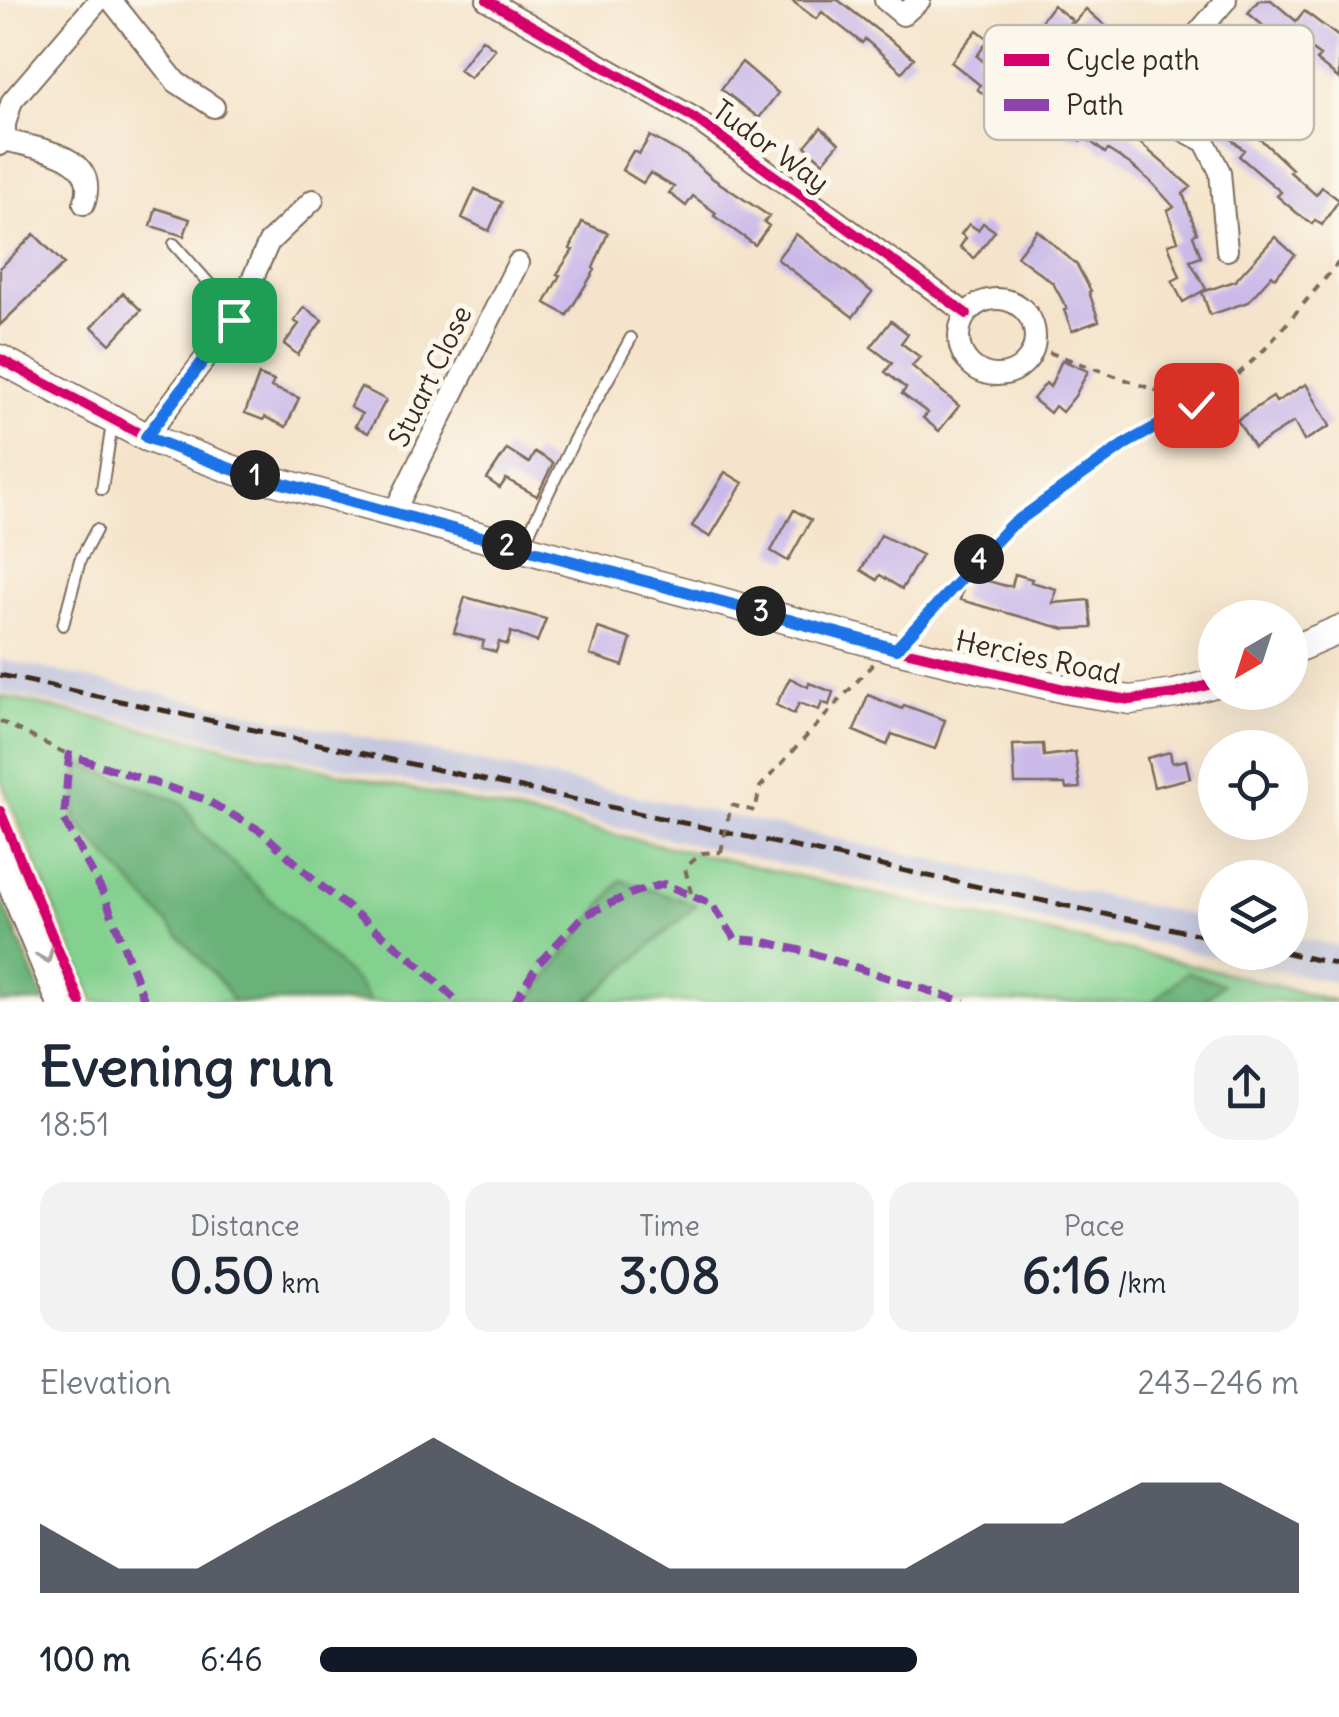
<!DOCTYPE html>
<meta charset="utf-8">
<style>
:root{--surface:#fff;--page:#f2f2f3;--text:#1f2937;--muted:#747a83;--accent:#111827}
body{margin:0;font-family:Delius,sans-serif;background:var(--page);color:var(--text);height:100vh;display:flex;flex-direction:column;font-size:38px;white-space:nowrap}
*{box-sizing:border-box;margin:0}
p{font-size:32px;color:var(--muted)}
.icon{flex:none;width:55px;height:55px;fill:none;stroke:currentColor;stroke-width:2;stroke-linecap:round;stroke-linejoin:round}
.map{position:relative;height:1002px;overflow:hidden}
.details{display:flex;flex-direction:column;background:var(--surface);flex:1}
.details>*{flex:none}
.needle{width:65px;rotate:219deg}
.controls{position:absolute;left:1198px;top:600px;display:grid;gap:20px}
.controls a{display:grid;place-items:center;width:110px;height:110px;border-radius:50%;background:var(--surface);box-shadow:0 10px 40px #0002;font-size:50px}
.pin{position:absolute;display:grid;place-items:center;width:85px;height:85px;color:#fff;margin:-42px;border-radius:20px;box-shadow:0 5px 15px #0006}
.km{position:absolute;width:50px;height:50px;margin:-25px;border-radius:50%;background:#222;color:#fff;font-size:28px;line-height:50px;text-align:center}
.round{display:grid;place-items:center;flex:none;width:105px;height:105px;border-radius:40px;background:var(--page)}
.overview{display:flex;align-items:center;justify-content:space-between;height:170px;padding:0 40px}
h1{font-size:55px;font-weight:800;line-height:75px}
.stats{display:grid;grid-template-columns:repeat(3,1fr);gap:15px;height:170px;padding:10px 40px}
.stats div{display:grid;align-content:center;border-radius:25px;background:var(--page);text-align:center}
.stats b{font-size:50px;font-weight:800}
.stats small{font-size:28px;font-weight:400}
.stats p{font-size:28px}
.chart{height:280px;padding:20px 40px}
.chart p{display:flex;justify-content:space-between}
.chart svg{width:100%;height:180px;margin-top:10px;fill:var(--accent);opacity:.7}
ul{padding:0 40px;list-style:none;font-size:32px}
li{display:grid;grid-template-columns:160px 120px 1fr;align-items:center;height:75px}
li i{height:25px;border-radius:12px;background:var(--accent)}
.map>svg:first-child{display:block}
.industrial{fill:#c0c2dd}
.green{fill:#83d08f;stroke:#5f7d56;stroke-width:2.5}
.forest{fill:#6ab27a;stroke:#526e4c;stroke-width:2.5}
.building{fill:#cbbae9}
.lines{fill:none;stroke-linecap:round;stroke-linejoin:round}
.lane-casing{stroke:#7c6b5b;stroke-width:14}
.street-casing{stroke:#7c6b5b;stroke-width:24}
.secondary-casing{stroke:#7c6b5b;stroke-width:31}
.highway-casing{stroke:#7c6b5b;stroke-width:39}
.path{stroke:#7c6b5b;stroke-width:4;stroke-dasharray:8 8;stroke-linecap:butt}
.lane{stroke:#fff;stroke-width:10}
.street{stroke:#fff;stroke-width:20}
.secondary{stroke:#fff;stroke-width:28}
.highway{stroke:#fff;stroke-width:35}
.rail{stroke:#3b2a1e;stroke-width:5;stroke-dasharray:15 8;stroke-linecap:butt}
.path-bridge{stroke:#7c6b5b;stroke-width:4;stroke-dasharray:8 8;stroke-linecap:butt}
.quiet{stroke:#8e44ad;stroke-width:8;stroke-dasharray:15 8;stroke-linecap:butt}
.cycleway-casing{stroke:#fbf7ec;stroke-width:16}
.cycleway{stroke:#d6006c;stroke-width:10}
.oneway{stroke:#a79f9a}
.route-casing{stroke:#fff;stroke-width:20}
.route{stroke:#1a73e8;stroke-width:12}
.labels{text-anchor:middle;stroke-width:10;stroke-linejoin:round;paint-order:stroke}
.street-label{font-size:28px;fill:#3b2a1e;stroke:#fbf7ec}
.key{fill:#fbf7ec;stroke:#c1baae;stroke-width:2.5}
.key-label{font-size:28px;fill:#3b2a1e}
</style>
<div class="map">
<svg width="1339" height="1002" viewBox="0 0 1339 1002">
<rect width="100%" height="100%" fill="#fbf7ec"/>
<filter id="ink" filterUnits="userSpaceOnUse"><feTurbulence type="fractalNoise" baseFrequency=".01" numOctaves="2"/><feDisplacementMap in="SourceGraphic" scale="20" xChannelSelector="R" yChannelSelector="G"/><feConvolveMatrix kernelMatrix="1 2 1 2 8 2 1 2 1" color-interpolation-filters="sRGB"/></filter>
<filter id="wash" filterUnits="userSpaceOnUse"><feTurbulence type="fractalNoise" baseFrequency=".0048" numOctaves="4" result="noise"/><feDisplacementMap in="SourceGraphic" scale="40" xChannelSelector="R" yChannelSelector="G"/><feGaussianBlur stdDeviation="2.25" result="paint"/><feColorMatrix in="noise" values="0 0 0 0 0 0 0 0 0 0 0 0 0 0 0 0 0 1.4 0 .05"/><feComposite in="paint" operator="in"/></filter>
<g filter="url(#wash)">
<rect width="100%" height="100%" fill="#f5e4cb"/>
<path class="industrial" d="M 0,659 L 1215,920 L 1215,952 L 1290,952 L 1290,936 L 1339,946 L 1339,983 L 909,892 L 0,692 Z"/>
<path class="green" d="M 0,696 L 1218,971 L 1339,1002 L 94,1002 L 0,778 Z"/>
<path class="forest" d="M 79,763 L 183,803 L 200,832 L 360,986 L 370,1002 L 233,1002 L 224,986 L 75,820 Z
M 621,880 L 696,905 L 587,1002 L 528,1002 Z
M 0,894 L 45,1002 L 0,1002 Z
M 1187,972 L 1223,984 L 1202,1002 L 1153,1002 Z"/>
<g id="blocks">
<path class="building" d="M 791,0 L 838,0 L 914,58 L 902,72 L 865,39 L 862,43 L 822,12 L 816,19 Z
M 1259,0 L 1271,0 L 1296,21 L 1304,11 L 1339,37 L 1339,79 L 1316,60 L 1320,56 L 1286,31 L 1279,39 L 1248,13 Z
M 1053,5 L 1072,20 L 1057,40 L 1038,25 Z
M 1086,9 L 1124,42 L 1129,37 L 1152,56 L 1132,80 L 1068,29 Z
M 977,30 L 989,39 L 977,56 L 1013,86 L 1017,80 L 1065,114 L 1070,107 L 1097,127 L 1103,119 L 1124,135 L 1126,131 L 1191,187 L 1183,194 L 1197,233 L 1193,235 L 1201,257 L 1190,261 L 1206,289 L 1183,302 L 1172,281 L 1180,277 L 1168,244 L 1178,241 L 1167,210 L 1174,207 L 1151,182 L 1130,164 L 1108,150 L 1105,153 L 1085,137 L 1081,141 L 1074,136 L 1072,139 L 1053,124 L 1048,131 L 999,97 L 995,103 L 977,89 L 980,85 L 951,62 Z
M 482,39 L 495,49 L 470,78 L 459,70 Z
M 742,62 L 778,93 L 759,118 L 721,89 Z
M 1236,111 L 1259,131 L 1256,135 L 1292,169 L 1290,172 L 1316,195 L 1322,187 L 1339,200 L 1322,225 L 1315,220 L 1312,224 L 1297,213 L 1277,196 L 1281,192 L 1239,156 L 1244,150 L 1220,130 Z
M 821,127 L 839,143 L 823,162 L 805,146 Z
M 650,136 L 688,157 L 712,178 L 769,216 L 764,222 L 769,226 L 755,245 L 714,216 L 716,213 L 693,196 L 686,206 L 669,193 L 674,187 L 650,173 L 643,183 L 622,170 L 633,151 L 639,154 Z
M 475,189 L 502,202 L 489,231 L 462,218 Z
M 156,208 L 190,219 L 184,236 L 151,226 Z
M 582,222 L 608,233 L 593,268 L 595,270 L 567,315 L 545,303 L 560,275 L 557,274 L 573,250 L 570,249 Z
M 983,223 L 995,231 L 974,258 L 960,247 L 966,238 L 961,234 L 969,224 L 978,230 Z
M 1037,230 L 1077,265 L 1091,291 L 1089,292 L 1099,321 L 1072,331 L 1064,310 L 1067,309 L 1053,283 L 1017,256 Z
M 34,234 L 64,264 L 0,325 L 0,268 Z
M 796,234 L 872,292 L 853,317 L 777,259 Z
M 1275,237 L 1295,255 L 1275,278 L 1272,275 L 1248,302 L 1210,315 L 1202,292 L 1235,281 Z
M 123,293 L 141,310 L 110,344 L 92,327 Z
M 304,307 L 322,320 L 298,355 L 284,344 L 299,324 L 294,321 Z
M 891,321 L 908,334 L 901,343 L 920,357 L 912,366 L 959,406 L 939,431 L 923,418 L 928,413 L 902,394 L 906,388 L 885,372 L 892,363 L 871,347 Z
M 1062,360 L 1088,371 L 1075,396 L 1062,412 L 1055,406 L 1050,413 L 1033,399 L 1046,383 L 1050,387 Z
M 259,375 L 274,381 L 271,387 L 299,398 L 286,427 L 265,417 L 263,420 L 245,413 Z
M 1306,384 L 1330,426 L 1304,441 L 1294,422 L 1254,447 L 1237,420 L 1273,397 L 1276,402 Z
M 361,387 L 386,400 L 368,433 L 355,426 L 362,414 L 350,407 Z
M 507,449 L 529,463 L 535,452 L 553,463 L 537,496 L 506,479 L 500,488 L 487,479 Z
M 725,472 L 743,483 L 710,537 L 692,526 Z
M 794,510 L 811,520 L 788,561 L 771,551 Z
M 881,535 L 922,555 L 902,589 L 880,575 L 877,580 L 861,570 Z
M 1015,574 L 1032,579 L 1031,582 L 1056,589 L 1053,603 L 1089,600 L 1092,628 L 1065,629 L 960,600 L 967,575 L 1006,586 L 1012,586 Z
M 465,597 L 546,619 L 537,642 L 511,632 L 507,645 L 499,642 L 496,652 L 482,648 L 484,641 L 454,633 Z
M 598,628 L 631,639 L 623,666 L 590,655 Z
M 790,678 L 808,687 L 809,683 L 833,692 L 829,705 L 822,702 L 819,710 L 799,703 L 794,714 L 776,705 Z
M 868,695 L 902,709 L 904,705 L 945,720 L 935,749 L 892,734 L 887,745 L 854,731 Z
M 1043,744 L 1044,756 L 1075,752 L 1080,788 L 1066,789 L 1065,784 L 1015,784 L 1013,745 Z
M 1170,752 L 1172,763 L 1186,760 L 1190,778 L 1154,787 L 1147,758 Z"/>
</g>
</g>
<g filter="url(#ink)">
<use href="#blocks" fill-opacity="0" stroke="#7c6b5b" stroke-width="2.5"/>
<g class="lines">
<g class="lane-casing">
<path id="lane" d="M 174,244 L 213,288 L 243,300
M 102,489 L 112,424
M 522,547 L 574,440 L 631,338
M 63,625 L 80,560 L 96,530"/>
</g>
<g class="street-casing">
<path id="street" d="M 111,0 L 176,82 L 214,107
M 487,0 L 694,118 L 967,314
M 885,0 L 903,15 L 920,0
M 1026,47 L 1205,142 L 1220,172 L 1227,250
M 1134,107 L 1226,0
M 5,140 C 38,149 102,155 84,204
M 0,145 L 5,140 L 5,124 L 12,101 L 99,0
M959 337a38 38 0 1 1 76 0a38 38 0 1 1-76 0Z
M 146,437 L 234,320 L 269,242 L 313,200
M 393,514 L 518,263"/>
</g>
<g class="secondary-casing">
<path id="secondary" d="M 0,359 L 146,437 L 234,470 L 896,649 L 1069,690 L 1130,700 L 1175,694 L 1215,683
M 1290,651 L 1339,630"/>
</g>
<g class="highway-casing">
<path id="highway" d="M 0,846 L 65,1002"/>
</g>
<path class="path" d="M 1034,347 L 1194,404
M 915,631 L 1009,527 L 1125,444 L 1180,416 L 1230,382 L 1265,349 L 1339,262
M 0,721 L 69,755
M 731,805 L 755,811 L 760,787 L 873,664
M 691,893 L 685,868 L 702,853 L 721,852"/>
<use href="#lane" class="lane"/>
<use href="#street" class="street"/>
<use href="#secondary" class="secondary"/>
<use href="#highway" class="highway"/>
<path class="rail" d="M 0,675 L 1215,938
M 1283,952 L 1339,965"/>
<path class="path-bridge" d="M 721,852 L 731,805"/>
<path class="quiet" d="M 145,1002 L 105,897 L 64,820 L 69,755 L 204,799 L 261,831 L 321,886 L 410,957 L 458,1002
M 515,1002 L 538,964 L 583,916 L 635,892 L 664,884 L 712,904 L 735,939 L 762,941 L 811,953 L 964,1002"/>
<g class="cycleway-casing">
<path id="cycleway" d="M 487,0 L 694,118 L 967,314
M 0,359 L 146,437 L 234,470 L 896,649 L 1069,690 L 1130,700 L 1175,694 L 1215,683
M 0,811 L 80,1002"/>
</g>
<use href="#cycleway" class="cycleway"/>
</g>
<defs><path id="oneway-chevron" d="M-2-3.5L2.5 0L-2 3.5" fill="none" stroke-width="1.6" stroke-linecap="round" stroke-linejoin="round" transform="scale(2.5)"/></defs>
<use class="oneway" href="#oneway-chevron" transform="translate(46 956) rotate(67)"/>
</g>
<g class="lines" filter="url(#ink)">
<g class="route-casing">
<path id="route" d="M 234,320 L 146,437 L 234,470 L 896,649 L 1009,527 L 1125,444 L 1196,405"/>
</g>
<use href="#route" class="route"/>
</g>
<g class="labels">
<g class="street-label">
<text transform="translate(771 146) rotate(36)" y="10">Tudor Way</text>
<text transform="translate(430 376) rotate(-64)" y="10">Stuart Close</text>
<text transform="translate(1038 657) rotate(12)" y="10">Hercies Road</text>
</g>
</g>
<rect x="984" y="25" width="330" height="115" rx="15" class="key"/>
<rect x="1004" y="54" width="45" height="12" fill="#d6006c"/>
<rect x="1004" y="99" width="45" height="12" fill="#8e44ad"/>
<g class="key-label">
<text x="1066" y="70">Cycle path</text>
<text x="1066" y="115">Path</text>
</g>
</svg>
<div class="controls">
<a><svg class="needle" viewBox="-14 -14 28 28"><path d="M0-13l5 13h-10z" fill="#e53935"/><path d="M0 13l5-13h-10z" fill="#747a83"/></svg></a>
<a><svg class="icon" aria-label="locate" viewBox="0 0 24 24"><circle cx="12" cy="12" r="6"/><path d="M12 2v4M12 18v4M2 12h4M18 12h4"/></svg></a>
<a><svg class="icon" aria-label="layers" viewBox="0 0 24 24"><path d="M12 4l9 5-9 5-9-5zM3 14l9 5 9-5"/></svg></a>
</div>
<div class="pin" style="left:234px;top:320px;background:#1e9e55"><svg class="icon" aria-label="arrive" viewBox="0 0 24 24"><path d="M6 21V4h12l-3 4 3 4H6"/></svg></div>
<div class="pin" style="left:1196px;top:405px;background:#d93025"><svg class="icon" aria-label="check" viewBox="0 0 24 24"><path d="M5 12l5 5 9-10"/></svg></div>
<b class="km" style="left:255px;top:475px">1</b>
<b class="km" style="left:507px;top:545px">2</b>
<b class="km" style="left:761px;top:611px">3</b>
<b class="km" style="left:979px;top:559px">4</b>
</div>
<section class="details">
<div class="overview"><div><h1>Evening run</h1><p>18:51</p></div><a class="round"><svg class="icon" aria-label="share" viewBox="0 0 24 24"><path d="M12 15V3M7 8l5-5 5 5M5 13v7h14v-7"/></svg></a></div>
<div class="stats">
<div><p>Distance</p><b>0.50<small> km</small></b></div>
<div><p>Time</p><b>3:08</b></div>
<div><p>Pace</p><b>6:16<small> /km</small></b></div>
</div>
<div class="chart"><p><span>Elevation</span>243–246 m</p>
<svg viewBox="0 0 160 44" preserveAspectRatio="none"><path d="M0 44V27L10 38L20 38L30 27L40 17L50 6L60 17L70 27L80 38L90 38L100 38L110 38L120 27L130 27L140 17L150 17L160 27V44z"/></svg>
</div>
<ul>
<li><b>100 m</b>6:46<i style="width:61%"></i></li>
</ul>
</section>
